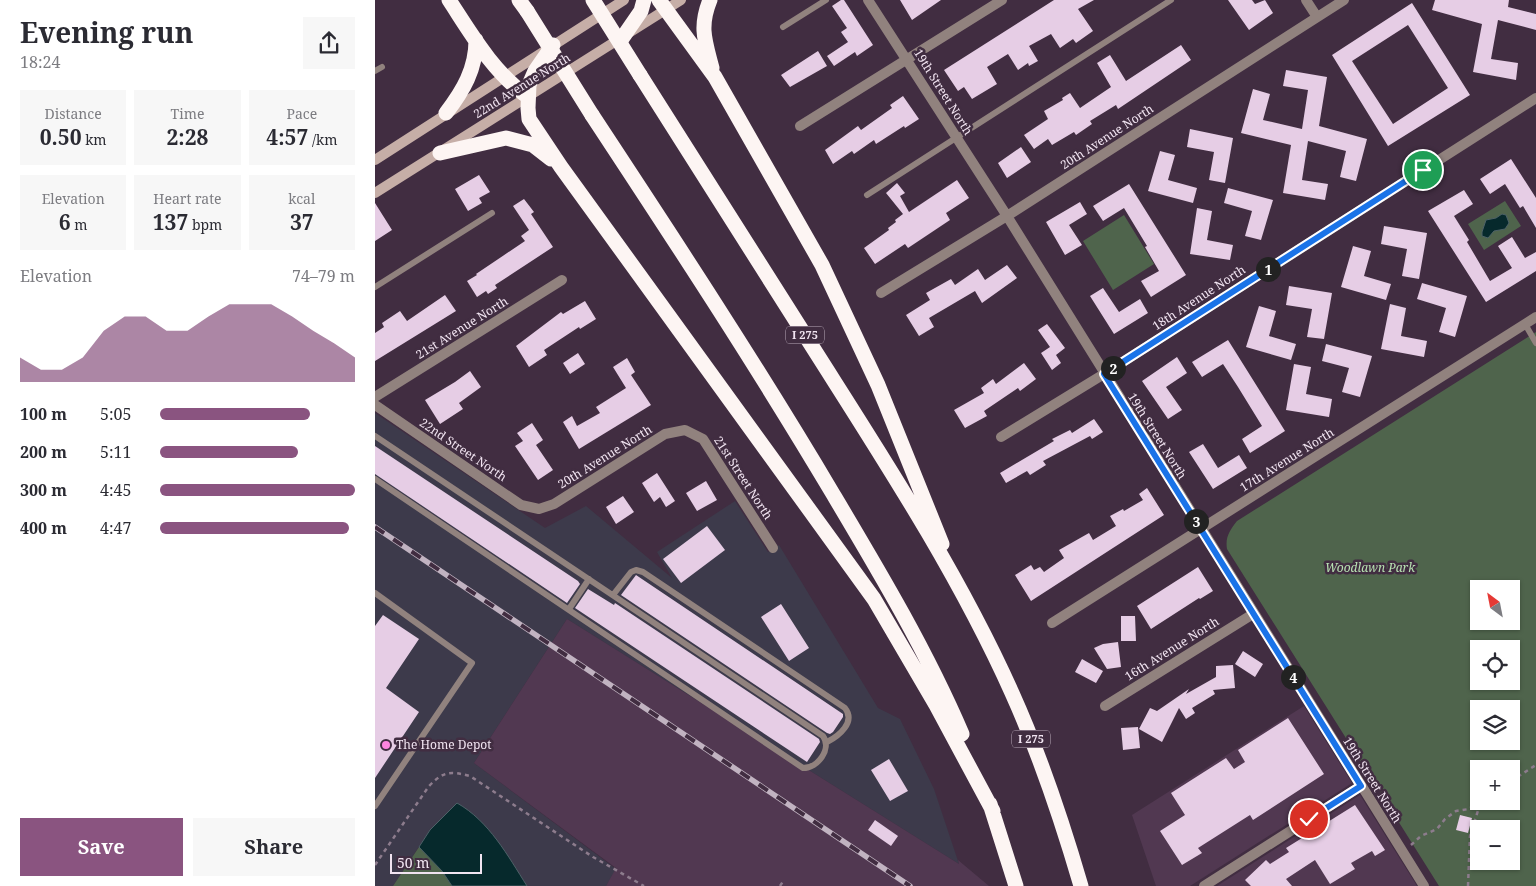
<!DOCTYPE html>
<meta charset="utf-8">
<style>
:root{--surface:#fff;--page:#f7f7f7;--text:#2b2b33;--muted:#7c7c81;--accent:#8a5480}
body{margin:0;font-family:"Noto Serif",serif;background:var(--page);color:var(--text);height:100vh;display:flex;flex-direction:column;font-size:19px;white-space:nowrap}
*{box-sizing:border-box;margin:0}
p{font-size:16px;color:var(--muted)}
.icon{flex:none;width:28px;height:28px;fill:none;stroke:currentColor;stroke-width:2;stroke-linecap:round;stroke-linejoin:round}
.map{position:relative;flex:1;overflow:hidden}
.panel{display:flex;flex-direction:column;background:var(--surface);width:375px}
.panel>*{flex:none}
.needle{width:32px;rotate:328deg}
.buttons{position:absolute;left:1095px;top:580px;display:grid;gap:10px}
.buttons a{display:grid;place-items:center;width:50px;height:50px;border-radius:0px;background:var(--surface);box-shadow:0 1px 4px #0004;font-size:25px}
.scale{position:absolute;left:15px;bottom:12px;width:92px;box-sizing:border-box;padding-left:5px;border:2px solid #f1e4f1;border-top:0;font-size:14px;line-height:18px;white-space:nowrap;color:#f1e4f1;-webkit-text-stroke:4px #412d41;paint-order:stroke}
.pin{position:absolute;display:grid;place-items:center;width:42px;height:42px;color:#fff;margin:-21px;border:2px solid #fff;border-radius:50%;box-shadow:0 1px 5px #0007}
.km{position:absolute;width:25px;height:25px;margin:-12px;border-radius:50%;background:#222;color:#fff;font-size:14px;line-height:25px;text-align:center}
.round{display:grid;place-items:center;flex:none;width:52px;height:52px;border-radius:0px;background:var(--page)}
.overview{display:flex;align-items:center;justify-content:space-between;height:85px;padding:0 20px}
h1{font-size:28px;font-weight:700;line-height:38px}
.stats{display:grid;grid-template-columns:repeat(3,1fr);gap:8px;height:85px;padding:5px 20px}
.stats div{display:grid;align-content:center;border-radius:0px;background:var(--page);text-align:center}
.stats b{font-size:21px;font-weight:700}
.stats small{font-size:14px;font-weight:400}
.stats p{font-size:14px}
.chart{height:140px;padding:10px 20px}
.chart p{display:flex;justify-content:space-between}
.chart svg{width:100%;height:90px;margin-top:5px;fill:var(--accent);opacity:.7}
.cta{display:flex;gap:10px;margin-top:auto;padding:10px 20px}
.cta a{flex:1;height:58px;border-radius:0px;background:var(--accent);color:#fff;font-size:20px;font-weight:700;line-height:58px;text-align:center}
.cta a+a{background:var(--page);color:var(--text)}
ul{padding:0 20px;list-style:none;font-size:16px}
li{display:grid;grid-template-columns:80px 60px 1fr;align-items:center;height:38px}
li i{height:12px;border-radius:6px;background:var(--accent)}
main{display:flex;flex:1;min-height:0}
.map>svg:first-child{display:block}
.commercial{fill:#3d3a4b}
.built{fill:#513851}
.green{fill:#4f644c;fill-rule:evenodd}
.water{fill:#06292c;stroke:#4c6167}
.building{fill:#e6cde5;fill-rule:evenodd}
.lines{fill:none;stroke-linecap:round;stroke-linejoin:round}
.path{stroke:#8d7c8d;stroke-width:2.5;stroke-dasharray:4 4;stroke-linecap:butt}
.service{stroke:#91827e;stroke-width:6}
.minor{stroke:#91827e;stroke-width:10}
.secondary{stroke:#c6aea7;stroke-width:10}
.motorway{stroke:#fdf5f3;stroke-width:15}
.rail-casing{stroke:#c1b3c1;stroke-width:5.5}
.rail{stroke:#412d41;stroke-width:4;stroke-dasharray:11;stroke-linecap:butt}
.motorway-bridge{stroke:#fdf5f3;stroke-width:15}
.route-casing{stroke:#fff;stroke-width:10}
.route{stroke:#1a73e8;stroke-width:6}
.poi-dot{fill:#fe85df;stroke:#412d41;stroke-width:2}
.labels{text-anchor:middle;stroke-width:5;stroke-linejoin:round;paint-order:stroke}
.shield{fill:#412d41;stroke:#bcadbc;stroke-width:1}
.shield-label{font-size:11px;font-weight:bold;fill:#f1e4f1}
.street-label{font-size:12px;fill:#f1e4f1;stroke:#412d41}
.park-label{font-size:12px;font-style:italic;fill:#b7e1b1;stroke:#412d41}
.poi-label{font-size:12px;fill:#f1e4f1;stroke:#412d41;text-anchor:start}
</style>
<main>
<section class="panel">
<div class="overview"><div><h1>Evening run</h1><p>18:24</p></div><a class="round"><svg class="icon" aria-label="share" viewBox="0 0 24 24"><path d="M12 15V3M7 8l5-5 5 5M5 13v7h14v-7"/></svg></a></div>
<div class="stats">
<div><p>Distance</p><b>0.50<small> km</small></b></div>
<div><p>Time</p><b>2:28</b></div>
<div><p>Pace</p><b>4:57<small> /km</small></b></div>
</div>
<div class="stats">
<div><p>Elevation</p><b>6<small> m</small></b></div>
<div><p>Heart rate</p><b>137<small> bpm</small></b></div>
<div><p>kcal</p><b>37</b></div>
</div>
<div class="chart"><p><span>Elevation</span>74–79 m</p>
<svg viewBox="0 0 160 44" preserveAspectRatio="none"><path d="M0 44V32L10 38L20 38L30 32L40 19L50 12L60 12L70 19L80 19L90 12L100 6L110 6L120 6L130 12L140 19L150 25L160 32V44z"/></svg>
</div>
<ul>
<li><b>100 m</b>5:05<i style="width:77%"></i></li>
<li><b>200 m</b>5:11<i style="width:71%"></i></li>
<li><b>300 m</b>4:45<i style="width:100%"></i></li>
<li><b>400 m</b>4:47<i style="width:97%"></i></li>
</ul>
<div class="cta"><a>Save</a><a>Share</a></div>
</section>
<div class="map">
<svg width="1161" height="886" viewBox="0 0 1161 886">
<rect width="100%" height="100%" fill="#412d41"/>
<path class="commercial" d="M 0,413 L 170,528 L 211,506 L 297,578 L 282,552 L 360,501 L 393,552 L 404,545 L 503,708 L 525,719 L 559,789 L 584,864 L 192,619 L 99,763 L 241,869 L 231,886 L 152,886 L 116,833 L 55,830 L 18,886 L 0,886 Z"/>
<path class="built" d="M 192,619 L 584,864 L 583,860 L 614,886 L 231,886 L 241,868 L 99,763 Z
M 929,706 L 977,783 L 815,886 L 781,886 L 757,815 Z
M 985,795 L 1042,886 L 842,886 Z"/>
<path class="green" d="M 1130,201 L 1146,226 L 1109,250 L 1093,224 Z
M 749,215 L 779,264 L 738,290 L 708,241 Z
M 1161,332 L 1161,886 L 1064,886 L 852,549 C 850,537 855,530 862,521 ZM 1104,589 L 1136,589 L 1136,621 L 1104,621 ZM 1104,649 L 1136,649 L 1136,681 L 1104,681 ZM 1104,709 L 1136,709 L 1136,741 L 1104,741 ZM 1104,769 L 1136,769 L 1136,801 L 1104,801 ZM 1104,829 L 1136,829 L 1136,861 L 1104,861 Z
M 44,847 L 67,871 L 77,886 L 18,886 Z"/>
<path class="water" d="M 1127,214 L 1131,215 L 1134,223 L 1130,229 L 1119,231 L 1113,238 L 1107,236 L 1107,232 L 1111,220 L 1121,218 Z
M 82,803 C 114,821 133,856 152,886 L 77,886 L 67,871 L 44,847 L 55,830 Z"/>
<path class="building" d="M 466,0 L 469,0 L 498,45 L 482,56 L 480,52 L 459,66 L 452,56 L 473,42 L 466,32 L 472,28 L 457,6 Z
M 525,0 L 566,0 L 537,20 Z
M 679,0 L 719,0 L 703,9 L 718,31 L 701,43 L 698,39 L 685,48 L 676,34 L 654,46 L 663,61 L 654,66 L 653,63 L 643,70 L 633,54 L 612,67 L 622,84 L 597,99 L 589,87 L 583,91 L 569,70 Z
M 853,0 L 877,0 L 880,4 L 890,0 L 898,13 L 874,30 Z
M 1060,0 L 1134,0 L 1133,7 L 1161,14 L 1161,30 L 1123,20 L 1116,59 L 1143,63 L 1141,80 L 1098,72 L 1107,24 L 1057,10 Z
M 1037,3 L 1095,95 L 1013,146 L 957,55 ZM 1033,25 L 1073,88 L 1018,124 L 977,61 Z
M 806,45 L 816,60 L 743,109 L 741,105 L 715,121 L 717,124 L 701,135 L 699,132 L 677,145 L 673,139 L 659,149 L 649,135 L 673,119 L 669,111 L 688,100 L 687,98 L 695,93 L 705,108 L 736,87 L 722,63 L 735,55 L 751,81 Z
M 443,51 L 452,66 L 415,87 L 406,75 Z
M 911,70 L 952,77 L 944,126 L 992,139 L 981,181 L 965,177 L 971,151 L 933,141 L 927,180 L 953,184 L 950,200 L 908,193 L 916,145 L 866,133 L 878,89 L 895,94 L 888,120 L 927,129 L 933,90 L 908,86 Z
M 528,96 L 544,119 L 530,128 L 529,126 L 501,144 L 499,140 L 479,154 L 477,151 L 458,164 L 450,150 L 483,126 L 486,130 L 517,108 L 515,105 Z
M 815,129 L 858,138 L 850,183 L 834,180 L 839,152 L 812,147 Z
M 646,147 L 656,162 L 632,178 L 623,163 Z
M 785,151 L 800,155 L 793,180 L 822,188 L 818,203 L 773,191 Z
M 1136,159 L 1161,198 L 1161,228 L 1148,206 L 1145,208 L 1130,184 L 1115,194 L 1105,179 Z
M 104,175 L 115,192 L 104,198 L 107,203 L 93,211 L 80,189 Z
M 582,180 L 594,198 L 571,213 L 575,220 L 533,248 L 530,244 L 500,264 L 489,248 L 514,230 L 513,228 L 521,222 L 520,220 L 528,214 L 511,193 L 522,183 L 530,193 L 525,196 L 534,212 Z
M 754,184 L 811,275 L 776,297 L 766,281 L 784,271 L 770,247 L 772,246 L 749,208 L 728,221 L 718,206 Z
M 853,188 L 898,200 L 886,240 L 870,236 L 877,211 L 849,203 Z
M 1089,190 L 1098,204 L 1079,216 L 1094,240 L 1092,242 L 1115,281 L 1137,268 L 1123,246 L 1137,237 L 1150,258 L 1161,252 L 1161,271 L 1111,302 L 1053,211 Z
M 149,199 L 159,212 L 156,214 L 178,247 L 120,285 L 122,288 L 113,294 L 111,291 L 102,297 L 92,281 L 102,275 L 101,274 L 150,241 L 146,236 L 154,230 L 138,206 Z
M 705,202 L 712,214 L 694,225 L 707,245 L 690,255 L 671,222 Z
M 0,203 L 17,230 L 0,241 Z
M 822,208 L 837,211 L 832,240 L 858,245 L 855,260 L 815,254 Z
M 1009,226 L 1052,233 L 1044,279 L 1027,276 L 1032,249 L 1006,244 Z
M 978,246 L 996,251 L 989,276 L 1016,284 L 1011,300 L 966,287 Z
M 632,265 L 642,278 L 607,303 L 600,291 L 554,318 L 559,327 L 544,336 L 531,315 L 555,300 L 551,293 L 576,279 L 580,285 L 603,269 L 610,280 Z
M 1047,283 L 1092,296 L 1080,337 L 1064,332 L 1071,308 L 1042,299 Z
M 914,286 L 957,293 L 949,339 L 932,337 L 937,309 L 911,305 Z
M 728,288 L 744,312 L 765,299 L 773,313 L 739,334 L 715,296 Z
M 70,295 L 81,311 L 0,361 L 0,333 L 9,327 L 7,323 L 25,311 L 32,321 Z
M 210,301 L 221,319 L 205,329 L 204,327 L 169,350 L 172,355 L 154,367 L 141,346 L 186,312 L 188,314 Z
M 1015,304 L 1031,308 L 1026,336 L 1052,341 L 1049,357 L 1006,349 Z
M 884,306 L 901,311 L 894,336 L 921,344 L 916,360 L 871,347 Z
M 672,324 L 690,348 L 681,355 L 686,363 L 677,370 L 666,353 L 675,347 L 663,330 Z
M 853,340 L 910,431 L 875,453 L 867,439 L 887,426 L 863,387 L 848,364 L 827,377 L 817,362 Z
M 951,344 L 997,356 L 985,397 L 967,392 L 974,368 L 947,361 Z
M 203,353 L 210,364 L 195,374 L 188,363 Z
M 802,357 L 812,373 L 791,387 L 807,410 L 793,419 L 767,381 Z
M 252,358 L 260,372 L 256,375 L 276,405 L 204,449 L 188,422 L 197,416 L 202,426 L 225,413 L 221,407 L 251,388 L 238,367 Z
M 649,363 L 661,379 L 645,391 L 643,388 L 609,411 L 612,416 L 590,428 L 579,410 L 609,393 L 606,388 L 618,379 L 621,384 Z
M 919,364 L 936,367 L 931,394 L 957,399 L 954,417 L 911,410 Z
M 95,371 L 106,387 L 84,403 L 88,409 L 65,424 L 50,400 L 80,382 Z
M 719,419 L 728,432 L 717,439 L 715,436 L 668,461 L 671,465 L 655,475 L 652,471 L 631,483 L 625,473 L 679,441 L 677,439 L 695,430 L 697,433 Z
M 157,423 L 168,440 L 161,445 L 178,470 L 163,480 L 140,446 L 148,441 L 142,433 Z
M 828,444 L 843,468 L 864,455 L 872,468 L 838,489 L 814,452 Z
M 0,446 L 203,581 L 205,584 L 192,603 L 0,474 Z
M 282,473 L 300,501 L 291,507 L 285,497 L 279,502 L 267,483 Z
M 331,481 L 342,500 L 322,511 L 311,493 Z
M 772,488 L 789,515 L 656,601 L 640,575 L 656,565 L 659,570 L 665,567 L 669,572 L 689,558 L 684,550 L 714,533 L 718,540 L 741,526 L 735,516 L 748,509 L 749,511 L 768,500 L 764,494 Z
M 248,496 L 259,512 L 241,524 L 231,507 Z
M 332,526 L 350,550 L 306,583 L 288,559 Z
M 823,567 L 838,591 L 825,599 L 824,598 L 776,629 L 762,606 Z
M 261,575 L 468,714 L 468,717 L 458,732 L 455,734 L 452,733 L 246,595 Z
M 213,589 L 239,605 L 240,603 L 444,739 L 445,742 L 432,762 L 200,608 Z
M 406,604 L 434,648 L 414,661 L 386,617 Z
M 8,615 L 44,639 L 11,688 L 44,712 L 0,778 L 0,626 Z
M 746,616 L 760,616 L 761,641 L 746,641 Z
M 743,642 L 746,667 L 732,669 L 719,648 L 728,644 Z
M 868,651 L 888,664 L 880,677 L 860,664 Z
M 707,659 L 728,671 L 721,683 L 700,672 Z
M 858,665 L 860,688 L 838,690 L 840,694 L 817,708 L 820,713 L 811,719 L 804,708 L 787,742 L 764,729 L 775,708 L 782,711 L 814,689 L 811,694 L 841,677 L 841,666 Z
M 913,718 L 949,774 L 878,820 L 875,815 L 823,848 L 827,853 L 807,865 L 785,831 L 810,815 L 796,793 L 851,758 L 859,769 L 870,762 L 863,750 Z
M 763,727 L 765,748 L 748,750 L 746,728 Z
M 514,759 L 533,791 L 515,801 L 496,770 Z
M 980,805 L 1010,850 L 1000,856 L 997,851 L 976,863 L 980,869 L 955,884 L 940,860 L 911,879 L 917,886 L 876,886 L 870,880 L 891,860 L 895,864 L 914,852 L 911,848 Z
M 1085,815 L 1097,818 L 1093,833 L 1081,830 Z
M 500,820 L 523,836 L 516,846 L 493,830 Z"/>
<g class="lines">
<path class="path" d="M 1136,781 L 1161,765
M 1036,845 L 1046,836 L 1062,829 L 1070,819 L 1081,811 L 1094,809 L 1104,801
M 0,865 L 54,786 C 69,771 75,771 95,776 L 218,857 L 269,886
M 405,886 L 409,880
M 1093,886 L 1095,836 L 1106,801"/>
<path class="service" d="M 408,27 L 451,0
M 0,71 L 7,67
M 492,195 L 796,0
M 0,287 L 117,213
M 1150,324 L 1161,343
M 0,436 L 448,736 C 457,749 443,768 428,768 L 0,479
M 0,593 L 97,663 L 0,806
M 238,595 L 256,572 L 261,570 L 268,572 L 470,708 C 481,722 464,736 452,742
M 194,609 L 214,579"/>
<path class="minor" d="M 493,0 L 632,216 L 1049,886
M 931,0 L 942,17
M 425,126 L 627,0
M 506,293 L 632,216 L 969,0
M 0,397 L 187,280
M 0,405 L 146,505 L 164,509 L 179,504 L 290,434 L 310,430 L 328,439 L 398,548
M 626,437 L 729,374 L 1161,98
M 677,623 L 1161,317
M 730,706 L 878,614
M 829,886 L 986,786"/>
<path class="secondary" d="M 0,160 L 249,0
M 0,193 L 306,0"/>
<path class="motorway" d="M 74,0 C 97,35 118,72 153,97
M 144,0 L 152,11
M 284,0 L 340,77 L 447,265 L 503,385 L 567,544
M 335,0 C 324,27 330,41 337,68
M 246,40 L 266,11 L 269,0
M 178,45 L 160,71 L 154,85 L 153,108 L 154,119 L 186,167 L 499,599 L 561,705 L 618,811
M 265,75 C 326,171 386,266 447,362 C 515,469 585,577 637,693 C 665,755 687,821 706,886
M 71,113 C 88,91 101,69 101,40
M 217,115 C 300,241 382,366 458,494 C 505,573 551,650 587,734
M 65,153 L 131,138 L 158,145 L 176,159
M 615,804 L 641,886"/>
<g class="rail-casing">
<path id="rail" d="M 0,527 L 535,886"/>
</g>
<use href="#rail" class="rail"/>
<path class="motorway-bridge" d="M 218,0 L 265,75
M 152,11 L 217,115"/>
</g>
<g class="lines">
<g class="route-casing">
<path id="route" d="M 934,819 L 986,786 L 729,374 L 1048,170"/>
</g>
<use href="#route" class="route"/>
</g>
<circle class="poi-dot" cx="11" cy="745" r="5"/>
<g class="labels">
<g class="shield">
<rect x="411" y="326.5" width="38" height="17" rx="4"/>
<rect x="637" y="730.5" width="38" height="17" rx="4"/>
</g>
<g class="shield-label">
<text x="430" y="339">I 275</text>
<text x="656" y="743">I 275</text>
</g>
<g class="street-label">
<text transform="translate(147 86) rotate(-32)" y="4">22nd Avenue North</text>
<text transform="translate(568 92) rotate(58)" y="4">19th Street North</text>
<text transform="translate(732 137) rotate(-33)" y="4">20th Avenue North</text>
<text transform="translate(824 298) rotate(-33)" y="4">18th Avenue North</text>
<text transform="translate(87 328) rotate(-32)" y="4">21st Avenue North</text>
<text transform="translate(782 436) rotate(58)" y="4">19th Street North</text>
<text transform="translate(88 450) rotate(34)" y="4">22nd Street North</text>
<text transform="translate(230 457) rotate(-32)" y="4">20th Avenue North</text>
<text transform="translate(912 460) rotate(-32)" y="4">17th Avenue North</text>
<text transform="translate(368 478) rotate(57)" y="4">21st Street North</text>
<text transform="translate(797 649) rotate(-32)" y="4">16th Avenue North</text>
<text transform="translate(997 780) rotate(58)" y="4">19th Street North</text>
</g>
<g class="park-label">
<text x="995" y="572">Woodlawn Park</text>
</g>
<g class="poi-label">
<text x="21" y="749">The Home Depot</text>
</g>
</g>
</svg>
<div class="buttons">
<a><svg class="needle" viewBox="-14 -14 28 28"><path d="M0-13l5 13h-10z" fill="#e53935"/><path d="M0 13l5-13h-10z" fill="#7c7c81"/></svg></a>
<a><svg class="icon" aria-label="locate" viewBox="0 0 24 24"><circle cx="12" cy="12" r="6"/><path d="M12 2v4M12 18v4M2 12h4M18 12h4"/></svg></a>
<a><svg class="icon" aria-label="layers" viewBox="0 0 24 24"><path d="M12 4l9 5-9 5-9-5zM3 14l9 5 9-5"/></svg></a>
<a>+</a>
<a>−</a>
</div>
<div class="scale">50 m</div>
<div class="pin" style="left:1048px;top:170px;background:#1e9e55"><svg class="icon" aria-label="arrive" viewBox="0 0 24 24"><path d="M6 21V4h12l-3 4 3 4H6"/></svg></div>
<div class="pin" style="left:934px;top:819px;background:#d93025"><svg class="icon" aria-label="check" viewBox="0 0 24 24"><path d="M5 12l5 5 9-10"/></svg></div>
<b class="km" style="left:893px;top:269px">1</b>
<b class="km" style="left:738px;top:368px">2</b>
<b class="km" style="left:821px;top:521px">3</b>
<b class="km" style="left:918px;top:677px">4</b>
</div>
</main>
